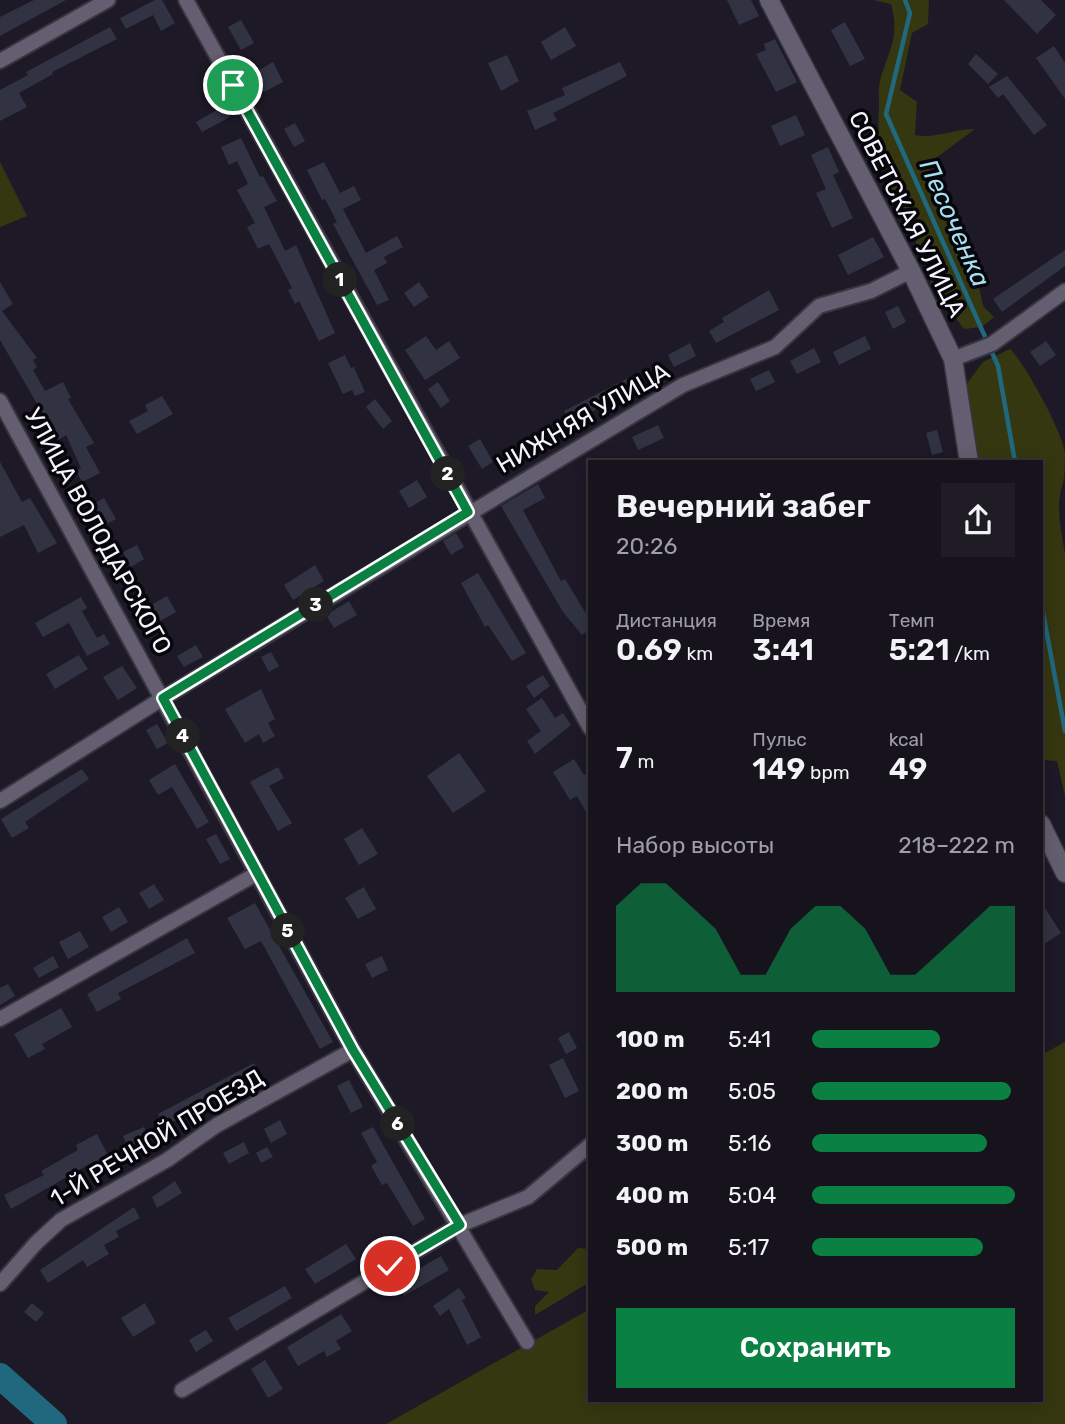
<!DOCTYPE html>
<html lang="ru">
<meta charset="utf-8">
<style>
:root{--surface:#16131d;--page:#1f1c26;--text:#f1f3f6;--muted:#9e9ea4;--line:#35323b;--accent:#0b8043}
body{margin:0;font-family:Rubik,sans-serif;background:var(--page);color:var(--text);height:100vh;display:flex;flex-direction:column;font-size:26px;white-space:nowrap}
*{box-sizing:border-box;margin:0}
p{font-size:23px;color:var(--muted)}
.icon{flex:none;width:38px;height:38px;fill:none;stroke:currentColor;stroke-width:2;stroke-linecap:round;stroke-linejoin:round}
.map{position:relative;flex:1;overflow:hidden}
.sheet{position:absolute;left:588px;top:460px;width:455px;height:942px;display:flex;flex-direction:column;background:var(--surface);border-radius:0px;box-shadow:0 4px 18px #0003,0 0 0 2px var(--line)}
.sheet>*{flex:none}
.pin{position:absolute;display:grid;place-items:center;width:60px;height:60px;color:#fff;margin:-30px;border:4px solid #fff;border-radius:50%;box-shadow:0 2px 7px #0007}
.km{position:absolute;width:35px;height:35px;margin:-18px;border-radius:50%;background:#222;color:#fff;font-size:19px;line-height:35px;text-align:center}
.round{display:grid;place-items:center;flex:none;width:74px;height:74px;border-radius:0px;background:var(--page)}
.overview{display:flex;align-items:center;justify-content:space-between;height:119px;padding:0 28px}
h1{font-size:32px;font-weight:600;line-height:52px}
.stats{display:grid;grid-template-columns:repeat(3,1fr);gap:10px;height:119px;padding:7px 28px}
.stats div{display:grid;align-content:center}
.stats b{font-size:30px;font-weight:600}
.stats small{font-size:19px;font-weight:400}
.stats p{font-size:19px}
.chart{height:196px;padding:14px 28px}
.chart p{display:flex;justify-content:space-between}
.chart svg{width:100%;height:126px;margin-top:7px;fill:var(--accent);opacity:.7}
.button{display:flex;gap:14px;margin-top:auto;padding:14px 28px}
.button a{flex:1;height:80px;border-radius:0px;background:var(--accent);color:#fff;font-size:28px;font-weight:600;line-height:80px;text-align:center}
ul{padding:0 28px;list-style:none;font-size:23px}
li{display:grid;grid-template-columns:112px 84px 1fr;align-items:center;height:52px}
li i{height:18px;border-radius:9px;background:var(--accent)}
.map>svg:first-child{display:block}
.green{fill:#353710}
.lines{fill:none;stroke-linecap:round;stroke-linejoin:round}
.stream{stroke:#20687e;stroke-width:4.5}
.river{stroke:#20687e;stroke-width:26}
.building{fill:#323342}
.minor-casing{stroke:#37353f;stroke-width:18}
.tertiary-casing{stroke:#37353f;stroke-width:21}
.minor{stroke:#645f70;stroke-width:14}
.tertiary{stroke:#645f70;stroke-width:18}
.route-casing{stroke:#fff;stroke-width:14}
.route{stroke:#0b8043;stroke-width:9}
.labels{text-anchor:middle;stroke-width:7;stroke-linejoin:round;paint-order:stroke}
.street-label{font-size:24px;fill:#f5f3fd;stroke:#07060b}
.water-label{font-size:26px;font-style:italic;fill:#a6def2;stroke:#07060b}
</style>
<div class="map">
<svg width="1065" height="1424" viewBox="0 0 1065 1424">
<rect width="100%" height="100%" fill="#1d1927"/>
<path class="green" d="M 873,0 L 929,0 L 928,24 L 912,33 L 900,90 L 917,102 L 915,135 C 936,139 954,129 975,129 L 928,164 L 950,223 L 967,248 L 976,271 L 983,306 L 994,317 L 982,327 L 964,329 L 932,287 L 916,242 L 923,227 C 883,197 876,155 879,107 C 879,99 878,89 880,81 C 889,49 900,38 891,4 Z
M 0,162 L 27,216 L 0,227 Z
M 1010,349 C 1025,363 1063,433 1065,453 C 1065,466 1065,478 1061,490 C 1056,510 1062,534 1065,554 L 1065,796 L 1057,761 L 1041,760 L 1041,462 L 977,462 L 965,386 L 983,362 Z
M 1065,1042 L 1065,1424 L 386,1424 L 590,1309 L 590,1400 L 1041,1400 L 1041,1055 Z
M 578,1248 L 590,1249 L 590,1282 L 535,1315 L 535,1306 L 549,1292 L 535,1290 L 531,1279 L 537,1269 L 557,1270 Z"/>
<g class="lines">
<path class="stream" d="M 905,0 L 910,13 L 886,114 L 998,366 L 1015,462
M 1041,602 L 1065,731"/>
<path class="river" d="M 0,1376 L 54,1424"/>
</g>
<path class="building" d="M 34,0 L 66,0 L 0,36 L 0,17 Z
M 155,0 L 162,0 L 175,23 L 161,31 L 153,15 L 126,29 L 120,18 Z
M 727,0 L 751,0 L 759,16 L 739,25 Z
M 1004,0 L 1041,0 L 1056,15 L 1037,34 Z
M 241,20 L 254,43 L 241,50 L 228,27 Z
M 845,22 L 865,59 L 850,66 L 831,30 Z
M 110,27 L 117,39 L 52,72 L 53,74 L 19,93 L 27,107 L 0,121 L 0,90 L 28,75 L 26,72 Z
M 565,27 L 576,46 L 551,60 L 541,42 Z
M 775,39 L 797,82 L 776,92 L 756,54 L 766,50 L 764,44 Z
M 1054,46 L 1065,63 L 1065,99 L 1036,58 Z
M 976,54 L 998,74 L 988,84 L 968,64 Z
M 507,55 L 519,81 L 501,91 L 488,63 Z
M 273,62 L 283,82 L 264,92 L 254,73 Z
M 620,62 L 627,76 L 553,113 L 557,120 L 535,130 L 527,111 L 565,95 L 562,88 Z
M 1007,76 L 1047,125 L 1034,135 L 1003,94 L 998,98 L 989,87 Z
M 224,106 L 230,117 L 202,132 L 196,122 Z
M 796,115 L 805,135 L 780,146 L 771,126 Z
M 295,123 L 305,141 L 294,147 L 284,129 Z
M 241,138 L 260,177 L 263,176 L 277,201 L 264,207 L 285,251 L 296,245 L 335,333 L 319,341 L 299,301 L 295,304 L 288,290 L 292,288 L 269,244 L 258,249 L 247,227 L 255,223 L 237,190 L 248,184 L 237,161 L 229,165 L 221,147 Z
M 828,147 L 839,172 L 833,175 L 853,218 L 832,228 L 816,193 L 826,189 L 811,155 Z
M 324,162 L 340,193 L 354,186 L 361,200 L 343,209 L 366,253 L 397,236 L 403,247 L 384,257 L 387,263 L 374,270 L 389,300 L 377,305 L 333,224 L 337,222 L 325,199 L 322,200 L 307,170 Z
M 873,237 L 884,257 L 848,275 L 838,255 Z
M 1065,250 L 1065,266 L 1002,312 L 993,299 Z
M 0,282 L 13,304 L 2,311 L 37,358 L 33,360 L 37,367 L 33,370 L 45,391 L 63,382 L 71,398 L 68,399 L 94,443 L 86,447 L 100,473 L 82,482 L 76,470 L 81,468 L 66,435 L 58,440 L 0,340 Z
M 419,282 L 429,297 L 414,307 L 404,293 Z
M 769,290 L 779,310 L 716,343 L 709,331 L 724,322 L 722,318 Z
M 898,306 L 906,322 L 893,329 L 885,312 Z
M 426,336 L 436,350 L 449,341 L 460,358 L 425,380 L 405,350 Z
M 865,336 L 871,349 L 839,365 L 833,352 Z
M 1046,341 L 1056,355 L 1040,366 L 1030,352 Z
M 690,343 L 696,356 L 674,367 L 668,355 Z
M 814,348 L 821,362 L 797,374 L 790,361 Z
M 345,355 L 351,368 L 354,367 L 365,392 L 355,396 L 352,390 L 343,394 L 328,363 Z
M 769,370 L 775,382 L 756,391 L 750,379 Z
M 630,377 L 636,388 L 571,423 L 564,411 Z
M 438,382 L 450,401 L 441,408 L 428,389 Z
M 162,396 L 173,414 L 137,434 L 129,421 L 148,411 L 145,405 Z
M 375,399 L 392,421 L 383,429 L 366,407 Z
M 658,425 L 664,438 L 638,450 L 632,437 Z
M 937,430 L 943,452 L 932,455 L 926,433 Z
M 480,439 L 493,462 L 482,469 L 468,446 Z
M 0,462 L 22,502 L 30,498 L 57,543 L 38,553 L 24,525 L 0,537 Z
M 417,480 L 427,497 L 409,508 L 399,491 Z
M 538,484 L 545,498 L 523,510 L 561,581 L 565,579 L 590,620 L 590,629 L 582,635 L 563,612 L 501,506 Z
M 104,498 L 116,519 L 105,525 L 94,504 Z
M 456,533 L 464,547 L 451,555 L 443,541 Z
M 137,545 L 144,559 L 131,567 L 123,552 Z
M 315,565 L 324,581 L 293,600 L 284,585 Z
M 478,573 L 526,653 L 512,661 L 488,625 L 485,627 L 461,583 Z
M 167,596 L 176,612 L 160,621 L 151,605 Z
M 81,597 L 87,608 L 82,611 L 97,638 L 104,634 L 110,644 L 87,656 L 69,623 L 43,637 L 35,623 Z
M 349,601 L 357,615 L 334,628 L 326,615 Z
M 196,645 L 203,657 L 184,667 L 177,656 Z
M 271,652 L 279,666 L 269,672 L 261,657 Z
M 79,655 L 88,669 L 55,689 L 46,674 Z
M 122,666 L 137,688 L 118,700 L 103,677 Z
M 543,675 L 550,686 L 534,698 L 526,686 Z
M 261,689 L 275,719 L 268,723 L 275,736 L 263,743 L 259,734 L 245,743 L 225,709 Z
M 542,698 L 555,718 L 563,713 L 571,725 L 535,754 L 527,741 L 541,731 L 526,709 Z
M 157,724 L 168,743 L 157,749 L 146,730 Z
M 459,753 L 486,791 L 453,813 L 427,776 Z
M 574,759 L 584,775 L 590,771 L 590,819 L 577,796 L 570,800 L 553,772 Z
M 175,764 L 209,822 L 197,829 L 172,787 L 158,795 L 149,780 Z
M 278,767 L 284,778 L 269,786 L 292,823 L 278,831 L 250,782 Z
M 82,769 L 89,779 L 25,822 L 29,828 L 12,838 L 1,819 Z
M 362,828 L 378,854 L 359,865 L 344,839 Z
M 216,834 L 230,859 L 220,864 L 206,839 Z
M 154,884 L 164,900 L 149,909 L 139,893 Z
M 364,887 L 376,909 L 358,919 L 345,898 Z
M 1041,902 L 1061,933 L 1041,946 Z
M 255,903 L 333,1042 L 320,1049 L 261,941 L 245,949 L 227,918 Z
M 119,907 L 128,922 L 111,932 L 102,917 Z
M 80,931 L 89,947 L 68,959 L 59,942 Z
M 187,938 L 195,953 L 118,993 L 121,999 L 97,1012 L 87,994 Z
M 53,956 L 59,967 L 39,978 L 33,968 Z
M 382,956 L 388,970 L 372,978 L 365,964 Z
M 8,984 L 15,996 L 0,1005 L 0,988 Z
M 61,1008 L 72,1027 L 42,1044 L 45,1049 L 28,1058 L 14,1034 Z
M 569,1032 L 577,1048 L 566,1054 L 558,1038 Z
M 563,1058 L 579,1091 L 565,1098 L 549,1065 Z
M 254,1063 L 261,1076 L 165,1126 L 158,1114 Z
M 349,1080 L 363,1107 L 351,1113 L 337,1086 Z
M 280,1120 L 287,1134 L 271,1143 L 264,1129 Z
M 144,1127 L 149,1137 L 128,1147 L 123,1136 Z
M 373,1127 L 425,1219 L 413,1226 L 387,1183 L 382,1185 L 371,1166 L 377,1162 L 361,1133 Z
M 97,1134 L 109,1157 L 86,1166 L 11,1209 L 4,1195 L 44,1175 L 41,1171 L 78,1150 L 76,1145 Z
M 244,1142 L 249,1153 L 229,1164 L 223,1153 Z
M 267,1147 L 273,1157 L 261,1163 L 256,1153 Z
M 175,1181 L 182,1193 L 157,1208 L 152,1197 Z
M 134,1207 L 140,1218 L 116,1231 L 119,1237 L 104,1245 L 109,1254 L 87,1267 L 83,1260 L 48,1283 L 40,1270 Z
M 346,1244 L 356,1259 L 315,1284 L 305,1269 Z
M 441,1256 L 449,1270 L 404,1296 L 396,1282 Z
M 285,1286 L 292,1298 L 236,1331 L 228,1318 Z
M 459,1288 L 466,1298 L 462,1300 L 481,1337 L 467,1345 L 449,1309 L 440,1316 L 433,1306 Z
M 32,1303 L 44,1313 L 36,1322 L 24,1312 Z
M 145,1303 L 156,1323 L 133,1337 L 121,1318 Z
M 341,1314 L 352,1331 L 336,1341 L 341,1349 L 327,1357 L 324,1351 L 298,1366 L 287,1347 Z
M 206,1330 L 213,1341 L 196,1352 L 189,1340 Z
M 265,1360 L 283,1389 L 268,1398 L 251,1369 Z"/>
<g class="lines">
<g class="minor-casing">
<path id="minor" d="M 186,0 L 590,728
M 0,61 L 108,0
M 953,359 L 992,344 L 1065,291
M 0,401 L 353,1050 L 527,1342
M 0,801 L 163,698 L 683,385 L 775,347 L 819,306 L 871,291 L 911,271
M 0,1019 L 256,874
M 0,1284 L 36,1243 L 61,1220 L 167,1160 L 217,1125 L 353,1050
M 182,1390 L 460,1225 L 528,1197 L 590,1145"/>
</g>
<g class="tertiary-casing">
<path id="tertiary" d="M 769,0 L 911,271 L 953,359 L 969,462
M 1041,824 L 1065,873"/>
</g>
<use href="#minor" class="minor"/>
<use href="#tertiary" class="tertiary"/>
</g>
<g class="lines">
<g class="route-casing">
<path id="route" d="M 233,85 L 468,512 L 163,698 L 353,1050 L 460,1225 L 390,1266"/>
</g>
<use href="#route" class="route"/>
</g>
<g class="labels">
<g class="street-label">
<text transform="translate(907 214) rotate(63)" y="8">СОВЕТСКАЯ УЛИЦА</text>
<text transform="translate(583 418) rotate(-30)" y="8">НИЖНЯЯ УЛИЦА</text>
<text transform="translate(98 531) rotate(61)" y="8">УЛИЦА ВОЛОДАРСКОГО</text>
<text transform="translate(157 1138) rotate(-31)" y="8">1-Й РЕЧНОЙ ПРОЕЗД</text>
</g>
<g class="water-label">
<text transform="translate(955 223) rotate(66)" y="9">Песоченка</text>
</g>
</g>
</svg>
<div class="pin" style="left:233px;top:85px;background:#1e9e55"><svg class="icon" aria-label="arrive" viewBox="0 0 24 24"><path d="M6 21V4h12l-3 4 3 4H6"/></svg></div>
<div class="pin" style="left:390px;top:1266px;background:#d93025"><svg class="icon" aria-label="check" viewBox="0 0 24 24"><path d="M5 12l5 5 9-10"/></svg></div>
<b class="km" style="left:340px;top:280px">1</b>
<b class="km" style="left:448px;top:474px">2</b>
<b class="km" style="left:316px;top:605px">3</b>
<b class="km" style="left:183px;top:736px">4</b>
<b class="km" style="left:288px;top:931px">5</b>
<b class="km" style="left:398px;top:1124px">6</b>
<section class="sheet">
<div class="overview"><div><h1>Вечерний забег</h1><p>20:26</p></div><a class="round"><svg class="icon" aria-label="share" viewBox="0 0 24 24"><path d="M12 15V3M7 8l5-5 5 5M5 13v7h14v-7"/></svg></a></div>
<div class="stats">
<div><p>Дистанция</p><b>0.69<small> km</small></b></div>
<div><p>Время</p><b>3:41</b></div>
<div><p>Темп</p><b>5:21<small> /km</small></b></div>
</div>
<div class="stats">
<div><b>7<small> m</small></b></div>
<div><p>Пульс</p><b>149<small> bpm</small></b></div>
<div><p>kcal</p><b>49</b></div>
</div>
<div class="chart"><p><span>Набор высоты</span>218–222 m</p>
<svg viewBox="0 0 160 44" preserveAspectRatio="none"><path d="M0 44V14L10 6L20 6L30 14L40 22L50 38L60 38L70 22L80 14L90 14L100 22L110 38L120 38L130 30L140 22L150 14L160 14V44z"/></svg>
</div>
<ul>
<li><b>100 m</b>5:41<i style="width:63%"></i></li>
<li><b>200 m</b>5:05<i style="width:98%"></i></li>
<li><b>300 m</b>5:16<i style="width:86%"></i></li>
<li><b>400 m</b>5:04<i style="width:100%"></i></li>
<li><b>500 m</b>5:17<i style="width:84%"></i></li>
</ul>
<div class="button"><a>Сохранить</a></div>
</section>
</div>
